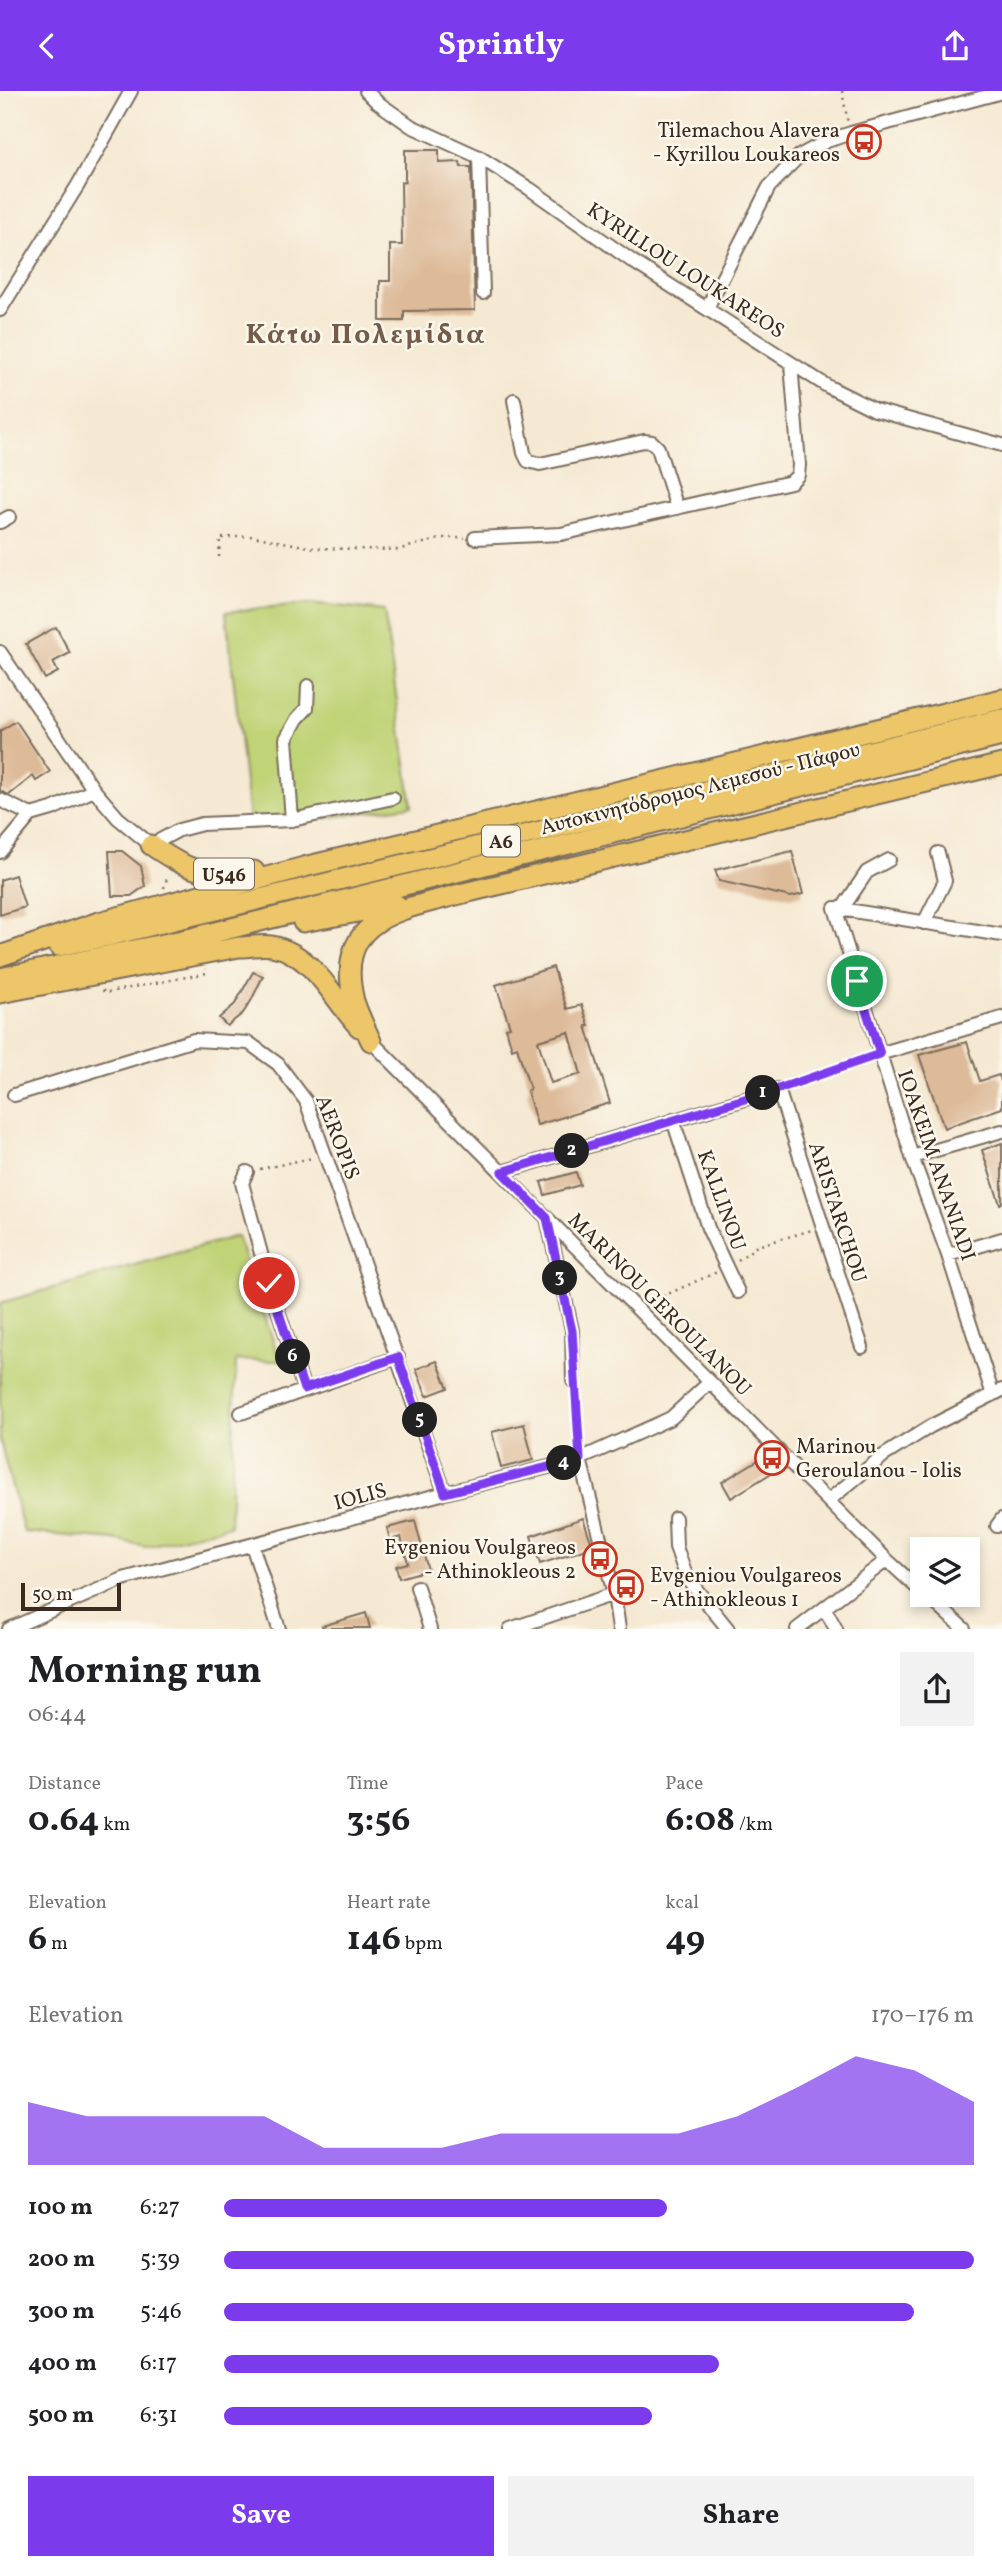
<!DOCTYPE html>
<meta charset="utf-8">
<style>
:root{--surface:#fff;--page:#f2f2f2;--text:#202124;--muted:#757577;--accent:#7c3aed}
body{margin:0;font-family:Vollkorn,serif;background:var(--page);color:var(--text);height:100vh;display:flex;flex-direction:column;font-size:26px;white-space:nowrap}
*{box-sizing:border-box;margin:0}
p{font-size:23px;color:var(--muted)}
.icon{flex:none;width:38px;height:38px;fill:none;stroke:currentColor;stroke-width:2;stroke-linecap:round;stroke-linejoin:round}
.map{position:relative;height:1538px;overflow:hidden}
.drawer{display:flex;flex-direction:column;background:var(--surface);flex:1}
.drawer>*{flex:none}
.controls{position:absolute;left:910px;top:1446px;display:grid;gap:14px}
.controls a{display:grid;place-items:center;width:70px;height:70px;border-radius:0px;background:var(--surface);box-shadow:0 4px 10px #0003;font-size:35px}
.scale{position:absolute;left:21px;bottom:18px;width:100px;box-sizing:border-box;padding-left:7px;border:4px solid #3b2a1e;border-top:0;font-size:19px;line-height:24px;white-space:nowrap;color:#3b2a1e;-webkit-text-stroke:5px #fbf7ec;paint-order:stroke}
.pin{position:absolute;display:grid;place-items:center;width:60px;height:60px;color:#fff;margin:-30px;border:4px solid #fff;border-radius:50%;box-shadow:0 2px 7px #0007}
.km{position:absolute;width:35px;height:35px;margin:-18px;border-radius:50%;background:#222;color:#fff;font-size:19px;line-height:35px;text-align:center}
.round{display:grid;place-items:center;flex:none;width:74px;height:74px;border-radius:0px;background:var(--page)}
.summary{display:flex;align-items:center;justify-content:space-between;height:119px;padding:0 28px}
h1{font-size:38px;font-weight:700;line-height:52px}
.stats{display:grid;grid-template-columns:repeat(3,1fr);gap:10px;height:119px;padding:7px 28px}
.stats div{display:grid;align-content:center}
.stats b{font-size:35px;font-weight:700}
.stats small{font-size:19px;font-weight:400}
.stats p{font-size:19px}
.chart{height:196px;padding:14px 28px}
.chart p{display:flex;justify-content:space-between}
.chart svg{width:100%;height:126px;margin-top:7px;fill:var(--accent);opacity:.7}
.action{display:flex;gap:14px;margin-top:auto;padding:14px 28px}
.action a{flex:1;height:80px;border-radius:0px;background:var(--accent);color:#fff;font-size:28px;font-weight:700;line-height:80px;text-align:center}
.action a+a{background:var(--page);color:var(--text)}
ul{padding:0 28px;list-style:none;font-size:23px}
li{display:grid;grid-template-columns:112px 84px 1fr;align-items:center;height:52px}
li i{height:18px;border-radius:9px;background:var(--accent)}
header{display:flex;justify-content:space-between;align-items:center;height:91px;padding:0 28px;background:var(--accent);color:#fff;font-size:32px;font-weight:700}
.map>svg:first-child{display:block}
.green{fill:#c0d377;stroke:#7e7e4a;stroke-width:2}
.building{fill:#ddba98;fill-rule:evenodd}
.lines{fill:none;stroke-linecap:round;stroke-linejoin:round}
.minor-casing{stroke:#7c6d5d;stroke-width:16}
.highway-casing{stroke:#7c6d5d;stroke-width:23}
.path{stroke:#7c6d5d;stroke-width:2.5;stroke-dasharray:2 5;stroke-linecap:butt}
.minor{stroke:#fff;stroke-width:12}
.highway{stroke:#ecc669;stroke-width:19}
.route-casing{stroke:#fff;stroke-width:14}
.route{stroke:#7c3aed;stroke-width:9}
.labels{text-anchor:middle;stroke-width:5;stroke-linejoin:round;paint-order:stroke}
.shield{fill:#fbf7ec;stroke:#75685c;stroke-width:2}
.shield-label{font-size:19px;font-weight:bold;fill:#3b2a1e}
.poi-label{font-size:21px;fill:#3b2a1e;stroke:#fbf7ec;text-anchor:end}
.street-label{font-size:21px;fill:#3b2a1e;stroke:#fbf7ec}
.district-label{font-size:28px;font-weight:bold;letter-spacing:2px;fill:#745c49;stroke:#fbf7ec}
</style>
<header><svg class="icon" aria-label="back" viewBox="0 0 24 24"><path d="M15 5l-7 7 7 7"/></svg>Sprintly<svg class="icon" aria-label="share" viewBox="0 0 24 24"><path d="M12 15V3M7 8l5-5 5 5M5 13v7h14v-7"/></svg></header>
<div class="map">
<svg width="1002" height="1538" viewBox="0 0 1002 1538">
<rect width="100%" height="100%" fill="#fbf7ec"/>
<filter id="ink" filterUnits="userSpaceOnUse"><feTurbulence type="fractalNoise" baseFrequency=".0143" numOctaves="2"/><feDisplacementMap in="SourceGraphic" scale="14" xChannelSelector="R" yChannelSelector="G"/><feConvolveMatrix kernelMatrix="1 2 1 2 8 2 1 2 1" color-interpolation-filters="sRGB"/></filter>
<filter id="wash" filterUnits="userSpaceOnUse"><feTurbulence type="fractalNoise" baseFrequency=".00686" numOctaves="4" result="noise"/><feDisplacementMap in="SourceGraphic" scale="28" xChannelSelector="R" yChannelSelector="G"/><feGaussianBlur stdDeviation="1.57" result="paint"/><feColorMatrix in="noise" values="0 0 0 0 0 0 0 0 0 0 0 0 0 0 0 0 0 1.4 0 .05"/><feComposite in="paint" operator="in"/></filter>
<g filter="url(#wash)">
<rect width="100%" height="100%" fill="#f5e9d3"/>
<path class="green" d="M 310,512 L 384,520 L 412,715 L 250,737 L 226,521 Z
M 237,1145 L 280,1270 L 236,1269 L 230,1435 L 145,1456 L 115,1449 L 24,1441 L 0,1350 L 0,1212 Z"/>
<g id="blocks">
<path class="building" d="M 405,59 L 439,59 L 439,72 L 460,71 L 461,76 L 471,76 L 475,219 L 404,220 L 404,230 L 380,230 L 380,190 L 390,190 L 390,154 L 402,154 L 401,91 L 405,91 Z
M 56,536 L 70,562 L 53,571 L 58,581 L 45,588 L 26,553 Z
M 16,630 L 50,681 L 36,690 L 33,685 L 9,704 L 0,700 L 0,640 Z
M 109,760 L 122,760 L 141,775 L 145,795 L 131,805 L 112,805 Z
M 792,760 L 803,803 L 791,806 L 719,790 L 715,779 Z
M 15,784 L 25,816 L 0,824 L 0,789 Z
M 553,876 L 567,918 L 582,914 L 589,935 L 586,935 L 610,1012 L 537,1034 L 527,1000 L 530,998 L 517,956 L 512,958 L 506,937 L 510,936 L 496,894 ZM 569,941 L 581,983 L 551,992 L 538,950 Z
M 253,881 L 263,885 L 251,910 L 243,922 L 227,935 L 219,927 L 235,913 Z
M 967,951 L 980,990 L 999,984 L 1002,993 L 1002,1017 L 944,1037 L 919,964 Z
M 1002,1052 L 1002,1112 L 1000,1113 L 982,1059 Z
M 576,1081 L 580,1094 L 545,1104 L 541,1091 Z
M 437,1270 L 448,1297 L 427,1305 L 416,1278 Z
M 524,1333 L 533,1369 L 501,1377 L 492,1341 Z
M 763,1366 L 773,1381 L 731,1407 L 722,1391 Z
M 583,1427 L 593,1456 L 540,1473 L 531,1445 Z
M 415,1430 L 428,1479 L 399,1487 L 396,1475 L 408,1472 L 401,1446 L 390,1449 L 387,1437 Z
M 366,1522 L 370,1537 L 323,1537 L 322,1535 Z"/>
</g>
</g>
<g filter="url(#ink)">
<use href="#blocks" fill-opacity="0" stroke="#7c6d5d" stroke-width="2"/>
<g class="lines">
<g class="minor-casing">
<path id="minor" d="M 366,0 L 377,11 L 411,35 L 479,66 L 530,98 L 632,170 L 827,295 L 875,319 L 1002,354
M 479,66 L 483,202
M 707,217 L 769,96 L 799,65 L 827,50 L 851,42 L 1002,1
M 0,219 L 78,94 L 131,0
M 514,309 L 524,362 L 528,370 L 540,373 L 644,350 L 652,351 L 658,357 L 677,417
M 0,431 L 9,426
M 475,447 L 561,443 L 791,391 L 798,384 L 799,374 L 791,272
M 0,561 L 94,699 L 118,727 L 151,754 L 179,739 L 202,733 L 292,729 L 393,707
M 0,709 L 31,724 L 52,718 L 94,699
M 292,729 L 286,648 L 297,628 L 307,617 L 308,595
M 0,761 L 31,724
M 842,818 L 867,781 L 889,769
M 924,832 L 945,790 L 938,762
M 371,950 L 887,1469 L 922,1501
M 879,963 L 1002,927
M 14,1004 L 194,949 L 249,952 L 278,973 L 306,1010 L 445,1402
M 673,1029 L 708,1137 L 738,1201
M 912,1066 L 1002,1040
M 247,1081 L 242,1092 L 269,1192 L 304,1298
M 502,1081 L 778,998 L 862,1256
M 547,1127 L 572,1239 L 573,1290
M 948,1164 L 1002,1148
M 993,1304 L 948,1164 L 912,1066 L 835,817 L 1002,844
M 241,1322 L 398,1266
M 580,1368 L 614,1503 L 619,1538
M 829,1409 L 883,1365 L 931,1335 L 1002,1299
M 675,1427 L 676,1456 L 687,1487 L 728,1538
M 997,1435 L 1002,1428
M 252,1454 L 279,1538
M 417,1496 L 430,1538
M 925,1503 L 964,1538
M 825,1518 L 836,1538
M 9,1538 L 123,1488 L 445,1402 L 580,1368 L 671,1327 L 710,1291
M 510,1538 L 614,1503
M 797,1538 L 887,1469"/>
</g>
<g class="highway-casing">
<path id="highway" d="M 151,754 C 194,783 203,784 254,780
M 303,831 L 397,814
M 59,855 L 108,845 L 1002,628
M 0,865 L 99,831 L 304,776 L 1002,608
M 0,887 L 192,847 L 1002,645
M 0,902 L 239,856 C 249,856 262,853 272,855 C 314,863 333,908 359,936
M 371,950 C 365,937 358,923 354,910 C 333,825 402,819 464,802 L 1002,673"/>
</g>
<path class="path" d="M 842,0 L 848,32
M 219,466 L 220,447 L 252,445 L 314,457 L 397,459 L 443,447 L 465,447
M 164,797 L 168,784
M 103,899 L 104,902 L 207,882 L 206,878
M 791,994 L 867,967
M 260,1078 L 312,1067
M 738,1169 L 757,1155 L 812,1139
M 650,1211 L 717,1181
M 574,1302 L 579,1355"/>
<use href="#minor" class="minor"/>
<use href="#highway" class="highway"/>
</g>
</g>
<g class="lines" filter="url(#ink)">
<g class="route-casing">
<path id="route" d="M 269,1192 L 304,1298 L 398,1266 L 445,1402 L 580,1368 L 572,1240 L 547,1127 L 502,1081 L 778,998 L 880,963 L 857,890"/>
</g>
<use href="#route" class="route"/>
</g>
<defs>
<g id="bus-ring" transform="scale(1.75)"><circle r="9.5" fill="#fbf7ec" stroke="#c8321e" stroke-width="1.5"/><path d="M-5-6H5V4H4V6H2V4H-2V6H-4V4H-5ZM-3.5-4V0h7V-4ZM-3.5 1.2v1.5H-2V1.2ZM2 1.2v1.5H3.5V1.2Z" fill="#c8321e"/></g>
</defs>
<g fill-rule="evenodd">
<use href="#bus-ring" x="864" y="51"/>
<use href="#bus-ring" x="772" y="1367"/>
<use href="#bus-ring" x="600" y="1468"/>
<use href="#bus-ring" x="626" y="1496"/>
</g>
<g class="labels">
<g class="shield">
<rect x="482" y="734.5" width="38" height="31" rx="5"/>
<rect x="194" y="767.5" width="60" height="31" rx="5"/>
</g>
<g class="shield-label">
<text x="501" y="757">A6</text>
<text x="224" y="790">U546</text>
</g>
<g class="poi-label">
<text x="840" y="46">Tilemachou Alavera<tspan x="840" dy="24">- Kyrillou Loukareos</tspan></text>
<text x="796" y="1362" text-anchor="start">Marinou<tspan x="796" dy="24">Geroulanou - Iolis</tspan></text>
<text x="576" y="1463">Evgeniou Voulgareos<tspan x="576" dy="24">- Athinokleous 2</tspan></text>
<text x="650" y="1491" text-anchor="start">Evgeniou Voulgareos<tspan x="650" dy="24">- Athinokleous 1</tspan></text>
</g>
<g class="street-label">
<text transform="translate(686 179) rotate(33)" y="7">KYRILLOU LOUKAREOS</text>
<text transform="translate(700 697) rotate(-14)" y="7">Αυτοκινητόδρομος Λεμεσού - Πάφου</text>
<text transform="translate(338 1046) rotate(69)" y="7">AEROPIS</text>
<text transform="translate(937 1074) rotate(71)" y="7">IOAKEIM ANANIADI</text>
<text transform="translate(722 1109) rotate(70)" y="7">KALLINOU</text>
<text transform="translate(838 1121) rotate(72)" y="7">ARISTARCHOU</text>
<text transform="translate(660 1213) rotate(45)" y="7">MARINOU GEROULANOU</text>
<text transform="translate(360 1405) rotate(-15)" y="7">IOLIS</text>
</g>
<g class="district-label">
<text x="366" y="252">Κάτω Πολεμίδια</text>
</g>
</g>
</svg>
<div class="controls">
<a><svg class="icon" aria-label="layers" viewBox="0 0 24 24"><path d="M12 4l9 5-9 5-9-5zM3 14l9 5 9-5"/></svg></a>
</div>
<div class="scale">50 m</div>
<div class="pin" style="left:857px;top:890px;background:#1e9e55"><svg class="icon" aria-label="arrive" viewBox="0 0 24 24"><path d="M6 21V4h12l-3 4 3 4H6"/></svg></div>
<div class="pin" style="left:269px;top:1192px;background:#d93025"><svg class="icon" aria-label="check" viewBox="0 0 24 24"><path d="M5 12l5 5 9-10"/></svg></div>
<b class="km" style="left:763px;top:1002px">1</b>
<b class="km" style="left:572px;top:1060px">2</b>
<b class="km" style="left:560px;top:1187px">3</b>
<b class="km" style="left:564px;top:1372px">4</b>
<b class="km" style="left:420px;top:1329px">5</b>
<b class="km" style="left:293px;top:1266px">6</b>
</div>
<section class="drawer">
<div class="summary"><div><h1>Morning run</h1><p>06:44</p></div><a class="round"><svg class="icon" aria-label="share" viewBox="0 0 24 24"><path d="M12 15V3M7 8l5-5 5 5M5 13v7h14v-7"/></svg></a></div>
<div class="stats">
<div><p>Distance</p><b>0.64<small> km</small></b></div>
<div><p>Time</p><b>3:56</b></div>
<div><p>Pace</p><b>6:08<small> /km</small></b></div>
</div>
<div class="stats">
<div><p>Elevation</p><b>6<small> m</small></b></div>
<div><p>Heart rate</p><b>146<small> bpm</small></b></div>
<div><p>kcal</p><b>49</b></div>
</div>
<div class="chart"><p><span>Elevation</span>170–176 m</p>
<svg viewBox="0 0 160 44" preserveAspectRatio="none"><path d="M0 44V22L10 27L20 27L30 27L40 27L50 38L60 38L70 38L80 33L90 33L100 33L110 33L120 27L130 17L140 6L150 11L160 22V44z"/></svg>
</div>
<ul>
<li><b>100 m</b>6:27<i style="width:59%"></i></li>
<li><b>200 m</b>5:39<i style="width:100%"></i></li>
<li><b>300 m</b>5:46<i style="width:92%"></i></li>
<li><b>400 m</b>6:17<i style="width:66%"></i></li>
<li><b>500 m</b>6:31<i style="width:57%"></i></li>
</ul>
<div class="action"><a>Save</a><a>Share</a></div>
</section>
